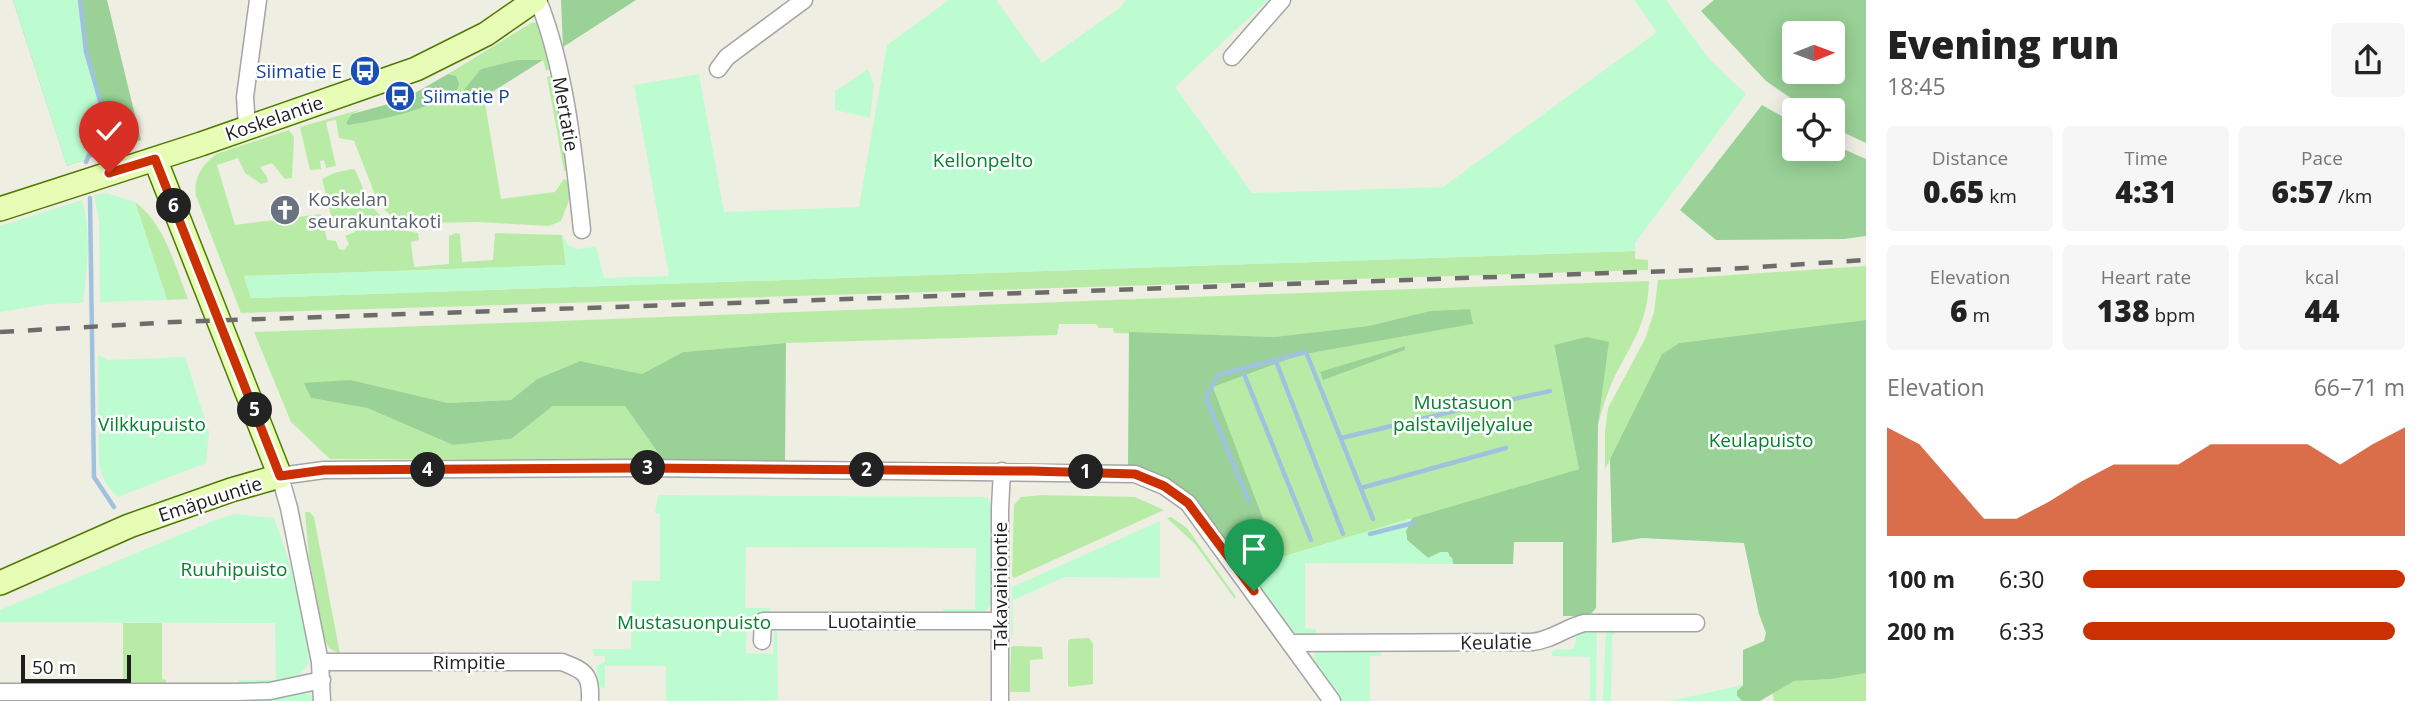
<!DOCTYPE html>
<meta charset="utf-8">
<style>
:root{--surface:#fff;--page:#f6f6f6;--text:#222;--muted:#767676;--accent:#cb3100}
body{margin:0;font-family:"Open Sans",sans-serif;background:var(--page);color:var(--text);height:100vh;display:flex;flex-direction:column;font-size:26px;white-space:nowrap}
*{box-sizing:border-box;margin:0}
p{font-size:23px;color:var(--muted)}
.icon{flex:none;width:38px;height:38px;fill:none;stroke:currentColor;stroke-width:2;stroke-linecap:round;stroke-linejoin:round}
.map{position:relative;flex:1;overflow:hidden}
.sheet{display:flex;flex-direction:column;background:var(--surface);width:560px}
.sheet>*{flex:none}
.needle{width:46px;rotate:89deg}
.fabs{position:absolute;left:1782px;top:21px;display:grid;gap:14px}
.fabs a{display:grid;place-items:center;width:63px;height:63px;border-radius:7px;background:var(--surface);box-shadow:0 4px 18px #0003;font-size:35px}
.scale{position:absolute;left:21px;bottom:18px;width:110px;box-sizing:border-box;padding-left:7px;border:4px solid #1e1e1e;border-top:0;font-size:19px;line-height:24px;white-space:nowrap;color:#1e1e1e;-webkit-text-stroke:5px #fff;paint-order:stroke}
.pin{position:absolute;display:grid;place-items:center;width:60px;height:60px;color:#fff;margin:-72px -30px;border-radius:50% 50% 50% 0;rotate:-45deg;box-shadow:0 0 7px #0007}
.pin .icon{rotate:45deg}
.km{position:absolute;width:35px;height:35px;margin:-18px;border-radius:50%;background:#222;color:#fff;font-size:19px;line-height:35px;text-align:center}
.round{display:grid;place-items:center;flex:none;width:74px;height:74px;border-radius:7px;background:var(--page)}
.overview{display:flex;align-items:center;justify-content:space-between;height:119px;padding:0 21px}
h1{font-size:38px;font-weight:800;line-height:52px}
.metrics{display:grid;grid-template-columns:repeat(3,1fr);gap:10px;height:119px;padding:7px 21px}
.metrics div{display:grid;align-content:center;border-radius:7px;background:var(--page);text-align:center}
.metrics b{font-size:30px;font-weight:800}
.metrics small{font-size:19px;font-weight:400}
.metrics p{font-size:19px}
.chart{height:196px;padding:14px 21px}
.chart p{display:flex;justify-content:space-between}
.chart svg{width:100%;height:126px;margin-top:7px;fill:var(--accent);opacity:.7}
ul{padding:0 21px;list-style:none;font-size:23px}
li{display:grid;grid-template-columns:112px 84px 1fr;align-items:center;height:52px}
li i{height:18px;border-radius:9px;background:var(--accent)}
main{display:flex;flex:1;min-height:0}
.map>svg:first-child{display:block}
.grass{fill:#b8eca6;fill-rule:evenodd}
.forest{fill:#99d196;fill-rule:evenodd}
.park{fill:#bdfcd1}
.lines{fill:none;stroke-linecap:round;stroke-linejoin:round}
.stream{stroke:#a1c2df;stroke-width:4.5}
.street-casing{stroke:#a5a5a5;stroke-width:19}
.secondary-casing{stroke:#4f7900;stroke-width:26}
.street{stroke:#fff;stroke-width:16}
.secondary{stroke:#e7fcb4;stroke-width:23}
.rail{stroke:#6c6c6c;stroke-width:4.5;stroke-dasharray:14 14;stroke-linecap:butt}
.route-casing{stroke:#fff;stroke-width:14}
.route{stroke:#cb3100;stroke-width:9}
.labels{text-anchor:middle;stroke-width:5;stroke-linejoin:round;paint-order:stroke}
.transit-label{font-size:19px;fill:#164399;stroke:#fff;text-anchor:end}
.street-label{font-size:19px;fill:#1e1e1e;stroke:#fff}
.park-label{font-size:19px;fill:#06812e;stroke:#fff}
.worship-label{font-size:19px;fill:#5b616d;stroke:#fff;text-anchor:start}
</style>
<main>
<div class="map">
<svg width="1866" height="701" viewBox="0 0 1866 701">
<rect width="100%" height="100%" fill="#efeee3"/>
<path class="grass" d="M 539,22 L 551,68 L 546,71 L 543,60 L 517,60 L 481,69 L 464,91 L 465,98 L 484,97 L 501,199 L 555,192 L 564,179 L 571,182 L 571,195 L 561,221 L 549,226 L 477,222 L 423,223 L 394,218 L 379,205 L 354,141 L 339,138 L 336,120 L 326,122 L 336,166 L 326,168 L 324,160 L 320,161 L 321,169 L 310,170 L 300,127 L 362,109 L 352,114 L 348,125 L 456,76 L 448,74 L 531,23 Z
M 551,76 L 554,77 L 568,170 L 564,171 L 547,77 Z
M 289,130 L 294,137 L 292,178 L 285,179 L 272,163 L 260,167 L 267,177 L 268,182 L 261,184 L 245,173 L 238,158 L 217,165 L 235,225 L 321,214 L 327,240 L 336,241 L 339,249 L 344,250 L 349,244 L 345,236 L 355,232 L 353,219 L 333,223 L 322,179 L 334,173 L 352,169 L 355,170 C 371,205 377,226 418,233 L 419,240 L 411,242 L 414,267 L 449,264 L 449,236 L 456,233 L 460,234 L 462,262 L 493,260 L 495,233 L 562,235 L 566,265 L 244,276 L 251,298 L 1635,251 L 1635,259 L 1648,260 L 1648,270 L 241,313 L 196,196 C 193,178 202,165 216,154 Z
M 135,202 C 165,224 175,266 188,299 L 167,300 Z
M 1866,266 L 1866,320 L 1679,343 L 1662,354 L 1605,469 L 1605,431 L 1608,408 L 1645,339 L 1654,312 L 1658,280 Z
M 1649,281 C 1648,323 1632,342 1614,378 C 1607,393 1602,409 1598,425 L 1609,342 L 1554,346 L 1579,469 L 1278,558 L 1213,387 L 1300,355 L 1472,324 L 1469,309 L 1430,311 L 1368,326 L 1274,337 L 1114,333 L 1113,328 L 1099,328 L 1096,324 L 1059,324 L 1057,335 L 786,343 L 683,352 L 642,374 L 580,361 L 537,379 L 511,400 L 448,403 L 351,380 L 311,398 L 367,408 L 453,445 L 511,439 L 553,406 L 625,406 L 663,460 L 330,459 L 291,422 L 254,332 C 719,316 1184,296 1649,281 ZM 1404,346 L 1405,350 L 1324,379 L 1320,373 Z
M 1043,495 L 1135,497 L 1164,510 L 1014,578 L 1012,576 L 1014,505 L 1021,497 Z
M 305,512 L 310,512 L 314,517 L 340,654 L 329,648 L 324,639 L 309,557 Z
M 1171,517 L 1187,528 L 1236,597 L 1234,598 L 1195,544 L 1167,518 Z
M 123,623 L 162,623 L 162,679 L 166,680 L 164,688 L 95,687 L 92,679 L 123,679 Z
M 1089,638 L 1093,644 L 1093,684 L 1070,687 L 1068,686 L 1068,641 L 1070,639 Z
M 1013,646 L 1042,647 L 1043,659 L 1030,660 L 1030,692 L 1010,692 L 1011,647 Z
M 1866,673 L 1866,701 L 1774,701 L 1773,693 L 1794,681 L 1832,679 Z"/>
<path class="forest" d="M 13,0 L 107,0 L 141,140 L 67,166 Z
M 561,0 L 636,0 L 563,47 Z
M 1714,0 L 1866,0 L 1866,143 L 1832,127 L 1832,110 L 1808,110 L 1766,81 L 1701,11 ZM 1794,33 L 1832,33 L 1832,72 L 1794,72 Z
M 517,60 L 543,60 L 484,97 L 481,103 L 471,102 L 465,98 L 463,91 L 481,69 Z
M 448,74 L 456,76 L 459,84 L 457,90 C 426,111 385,119 348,125 L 346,123 L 352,114 L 403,100 Z
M 1762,105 L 1794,123 L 1794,149 L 1832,149 L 1832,144 L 1866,159 L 1866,236 L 1844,239 L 1716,240 L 1680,210 Z
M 1470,309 L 1473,324 L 1300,355 L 1213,387 L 1278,558 L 1272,574 L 1256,584 L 1177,486 L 1154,473 L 1128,467 L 1129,332 L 1274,337 L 1368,326 L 1430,311 Z
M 1866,320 L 1866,673 L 1832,679 L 1794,681 L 1760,701 L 1742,701 L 1737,696 L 1737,691 L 1743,685 L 1743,650 L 1764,641 L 1766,633 L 1759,614 L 1744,543 L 1642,538 L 1612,543 L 1610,459 L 1662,354 L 1679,343 Z
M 1587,337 L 1609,342 L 1598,425 L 1596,608 L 1589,616 L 1563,616 L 1563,542 L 1514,542 L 1513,564 L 1453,564 L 1452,558 L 1441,552 L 1428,558 L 1407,540 L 1406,531 L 1412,518 L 1579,469 L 1554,345 Z
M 786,343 L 785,461 L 663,460 L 625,406 L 553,406 L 511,439 L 453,445 L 367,408 L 311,398 L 304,383 L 351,380 L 448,403 L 511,400 L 537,379 L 580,361 L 642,374 L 683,352 Z
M 1405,346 L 1405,350 L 1323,380 L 1320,372 Z"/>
<path class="park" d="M 13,0 L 80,0 L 86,52 L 105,118 L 87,159 L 67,166 Z
M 949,0 L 996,0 L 1042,63 L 1121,7 L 1126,0 L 1268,0 L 1175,87 L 1252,193 L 1443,187 L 1657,32 L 1634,0 L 1666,0 L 1709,59 L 1746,94 L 1635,243 L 1635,251 L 251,298 L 244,276 L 566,265 L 562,235 L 567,244 L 576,249 L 596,247 L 604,278 L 669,276 L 634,85 L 699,74 L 724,212 L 859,207 L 887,45 Z
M 868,69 L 874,85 L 870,118 L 835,110 L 835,91 Z
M 107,193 L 135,202 L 167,300 L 100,302 L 99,221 L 94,195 Z
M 82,200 C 92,234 87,268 83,303 L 48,304 L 0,312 L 0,226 Z
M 98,355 L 108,360 L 185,357 L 209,432 L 206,463 L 118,497 C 106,487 101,476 99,462 Z
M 658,495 L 987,497 L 991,503 L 992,604 L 981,615 L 943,613 L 943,609 L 975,609 L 976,548 L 746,547 L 745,608 L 770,608 L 770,615 L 747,617 L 746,653 L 773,654 L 774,629 L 777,628 L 778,700 L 666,701 L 666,666 L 605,666 L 605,689 L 598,686 L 597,666 L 605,662 L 605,656 L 595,656 L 592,649 L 631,649 L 632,581 L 660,581 L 660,514 L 655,513 Z
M 236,514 L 274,518 C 291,565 306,611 309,662 C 296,688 265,684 240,686 L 239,680 L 276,680 L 275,623 L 0,622 L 0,610 L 218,519 Z
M 1412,518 L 1406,531 L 1407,540 L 1428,558 L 1441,552 L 1448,552 L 1453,564 L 1305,563 L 1305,628 L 1316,629 L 1316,636 L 1301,638 L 1292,634 L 1256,584 L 1272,574 L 1278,558 Z
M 1160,521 L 1160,578 L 1065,577 L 1013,600 L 1013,636 L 1011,635 L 1012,587 Z
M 1594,629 L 1597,634 L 1596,701 L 1590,701 L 1590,657 L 1552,656 L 1552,652 L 1554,650 L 1574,649 L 1577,634 Z
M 1606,629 L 1614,629 L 1614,635 L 1612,635 L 1611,701 L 1603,701 Z
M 1380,649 L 1381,656 L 1370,656 L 1370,701 L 1340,701 L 1311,661 L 1318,650 Z
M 1743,685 L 1737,691 L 1737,696 L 1742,701 L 1669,701 Z
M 301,691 L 311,695 L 313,701 L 232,701 L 234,699 Z"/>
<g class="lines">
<path class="stream" d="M 80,0 L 86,52 L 105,118 L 86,162
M 90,198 L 94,477 L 114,507
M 1277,364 L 1343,534
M 1244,374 L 1311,540
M 1500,402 L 1550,391
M 1341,438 L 1489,403
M 1361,488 L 1506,448
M 1249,502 L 1206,398 L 1218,375 L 1306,352 L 1373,519
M 1370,534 L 1413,523"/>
<g class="street-casing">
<path id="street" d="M 538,0 C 566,70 574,155 582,230
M 1232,57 L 1282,0
M 718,69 L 727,57 L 804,0
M 247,127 L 245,97 L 258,0
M 762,641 L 763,621 L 1000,621
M 1292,643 L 1532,642 C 1552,640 1565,628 1584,623 L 1696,623
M 320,662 L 562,662 C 586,671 591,675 590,701
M 0,692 L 236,692 L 270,691 L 322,680
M 322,701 L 320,662 L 289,508 L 280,476 L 324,470 L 644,468 L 1135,474 L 1164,486 L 1188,503 L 1332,701
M 1000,701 L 1000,508 L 1002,471"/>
</g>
<g class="secondary-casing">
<path id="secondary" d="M 0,209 L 201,144 L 416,69 L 486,34 L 535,0
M 0,583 L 129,526 L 231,490 L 280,476 L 155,159"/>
</g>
<use href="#street" class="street"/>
<use href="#secondary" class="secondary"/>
<path class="rail" d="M 0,332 L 174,322 L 1728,269 L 1866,260"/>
</g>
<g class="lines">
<g class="route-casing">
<path id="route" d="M 109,173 L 155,159 L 280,476 L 324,470 L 644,468 L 1031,471 L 1135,474 L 1164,486 L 1188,503 L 1254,591"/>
</g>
<use href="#route" class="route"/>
</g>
<defs>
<g id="bus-disc" transform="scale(1.575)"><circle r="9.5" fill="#1a4fb4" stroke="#fff"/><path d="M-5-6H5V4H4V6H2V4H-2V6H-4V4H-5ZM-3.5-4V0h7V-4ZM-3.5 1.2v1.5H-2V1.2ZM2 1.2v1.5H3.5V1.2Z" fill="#fff"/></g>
<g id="church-disc" transform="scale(1.575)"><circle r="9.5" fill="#6b7280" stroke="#fff"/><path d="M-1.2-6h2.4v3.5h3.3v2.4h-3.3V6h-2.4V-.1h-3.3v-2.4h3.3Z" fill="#fff"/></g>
</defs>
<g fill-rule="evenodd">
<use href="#bus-disc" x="365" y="71"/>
<use href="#bus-disc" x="400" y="96"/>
<use href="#church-disc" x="285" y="210"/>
</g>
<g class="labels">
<g class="transit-label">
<text x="342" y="78">Siimatie E</text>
<text x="423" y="103" text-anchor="start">Siimatie P</text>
</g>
<g class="street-label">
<text transform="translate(566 114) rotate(80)" y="7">Mertatie</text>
<text transform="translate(274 118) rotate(-19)" y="7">Koskelantie</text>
<text transform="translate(210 499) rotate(-18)" y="7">Emäpuuntie</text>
<text transform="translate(1000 586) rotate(-90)" y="7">Takavainiontie</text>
<text x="872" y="628">Luotaintie</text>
<text transform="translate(1496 642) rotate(-1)" y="7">Keulatie</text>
<text x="469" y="669">Rimpitie</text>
</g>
<g class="park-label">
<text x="983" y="167">Kellonpelto</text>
<text x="1463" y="409">Mustasuon<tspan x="1463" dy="22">palstaviljelyalue</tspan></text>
<text x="152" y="431">Vilkkupuisto</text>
<text x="1761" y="447">Keulapuisto</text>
<text x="234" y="576">Ruuhipuisto</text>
<text x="694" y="629">Mustasuonpuisto</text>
</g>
<g class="worship-label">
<text x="308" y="206">Koskelan<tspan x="308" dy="22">seurakuntakoti</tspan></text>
</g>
</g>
</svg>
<div class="fabs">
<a><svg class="needle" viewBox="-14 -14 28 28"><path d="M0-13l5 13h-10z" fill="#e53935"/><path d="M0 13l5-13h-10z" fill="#767676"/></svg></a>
<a><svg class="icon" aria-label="locate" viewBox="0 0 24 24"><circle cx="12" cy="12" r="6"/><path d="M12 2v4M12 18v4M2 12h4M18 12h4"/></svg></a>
</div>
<div class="scale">50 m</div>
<div class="pin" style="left:1254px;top:591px;background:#1e9e55"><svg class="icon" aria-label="arrive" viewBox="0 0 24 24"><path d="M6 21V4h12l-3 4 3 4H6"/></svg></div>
<div class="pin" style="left:109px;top:173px;background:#d93025"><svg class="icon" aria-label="check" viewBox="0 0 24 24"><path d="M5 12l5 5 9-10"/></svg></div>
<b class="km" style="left:1086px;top:472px">1</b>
<b class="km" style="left:867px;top:470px">2</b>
<b class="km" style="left:648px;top:468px">3</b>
<b class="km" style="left:428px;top:470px">4</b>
<b class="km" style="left:255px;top:410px">5</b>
<b class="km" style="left:174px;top:206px">6</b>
</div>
<section class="sheet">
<div class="overview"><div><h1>Evening run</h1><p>18:45</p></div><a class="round"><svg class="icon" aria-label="share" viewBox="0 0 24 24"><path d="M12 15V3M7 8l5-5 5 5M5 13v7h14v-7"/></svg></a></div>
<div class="metrics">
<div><p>Distance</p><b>0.65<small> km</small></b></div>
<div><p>Time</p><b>4:31</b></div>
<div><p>Pace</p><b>6:57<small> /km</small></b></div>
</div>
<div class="metrics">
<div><p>Elevation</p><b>6<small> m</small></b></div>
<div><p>Heart rate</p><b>138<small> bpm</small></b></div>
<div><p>kcal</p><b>44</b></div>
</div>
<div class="chart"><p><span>Elevation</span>66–71 m</p>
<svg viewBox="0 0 160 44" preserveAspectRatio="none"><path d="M0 44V6L10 12L20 25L30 38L40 38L50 32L60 25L70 19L80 19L90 19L100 12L110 12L120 12L130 12L140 19L150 12L160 6V44z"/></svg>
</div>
<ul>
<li><b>100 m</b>6:30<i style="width:100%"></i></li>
<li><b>200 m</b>6:33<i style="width:97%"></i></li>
</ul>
</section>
</main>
